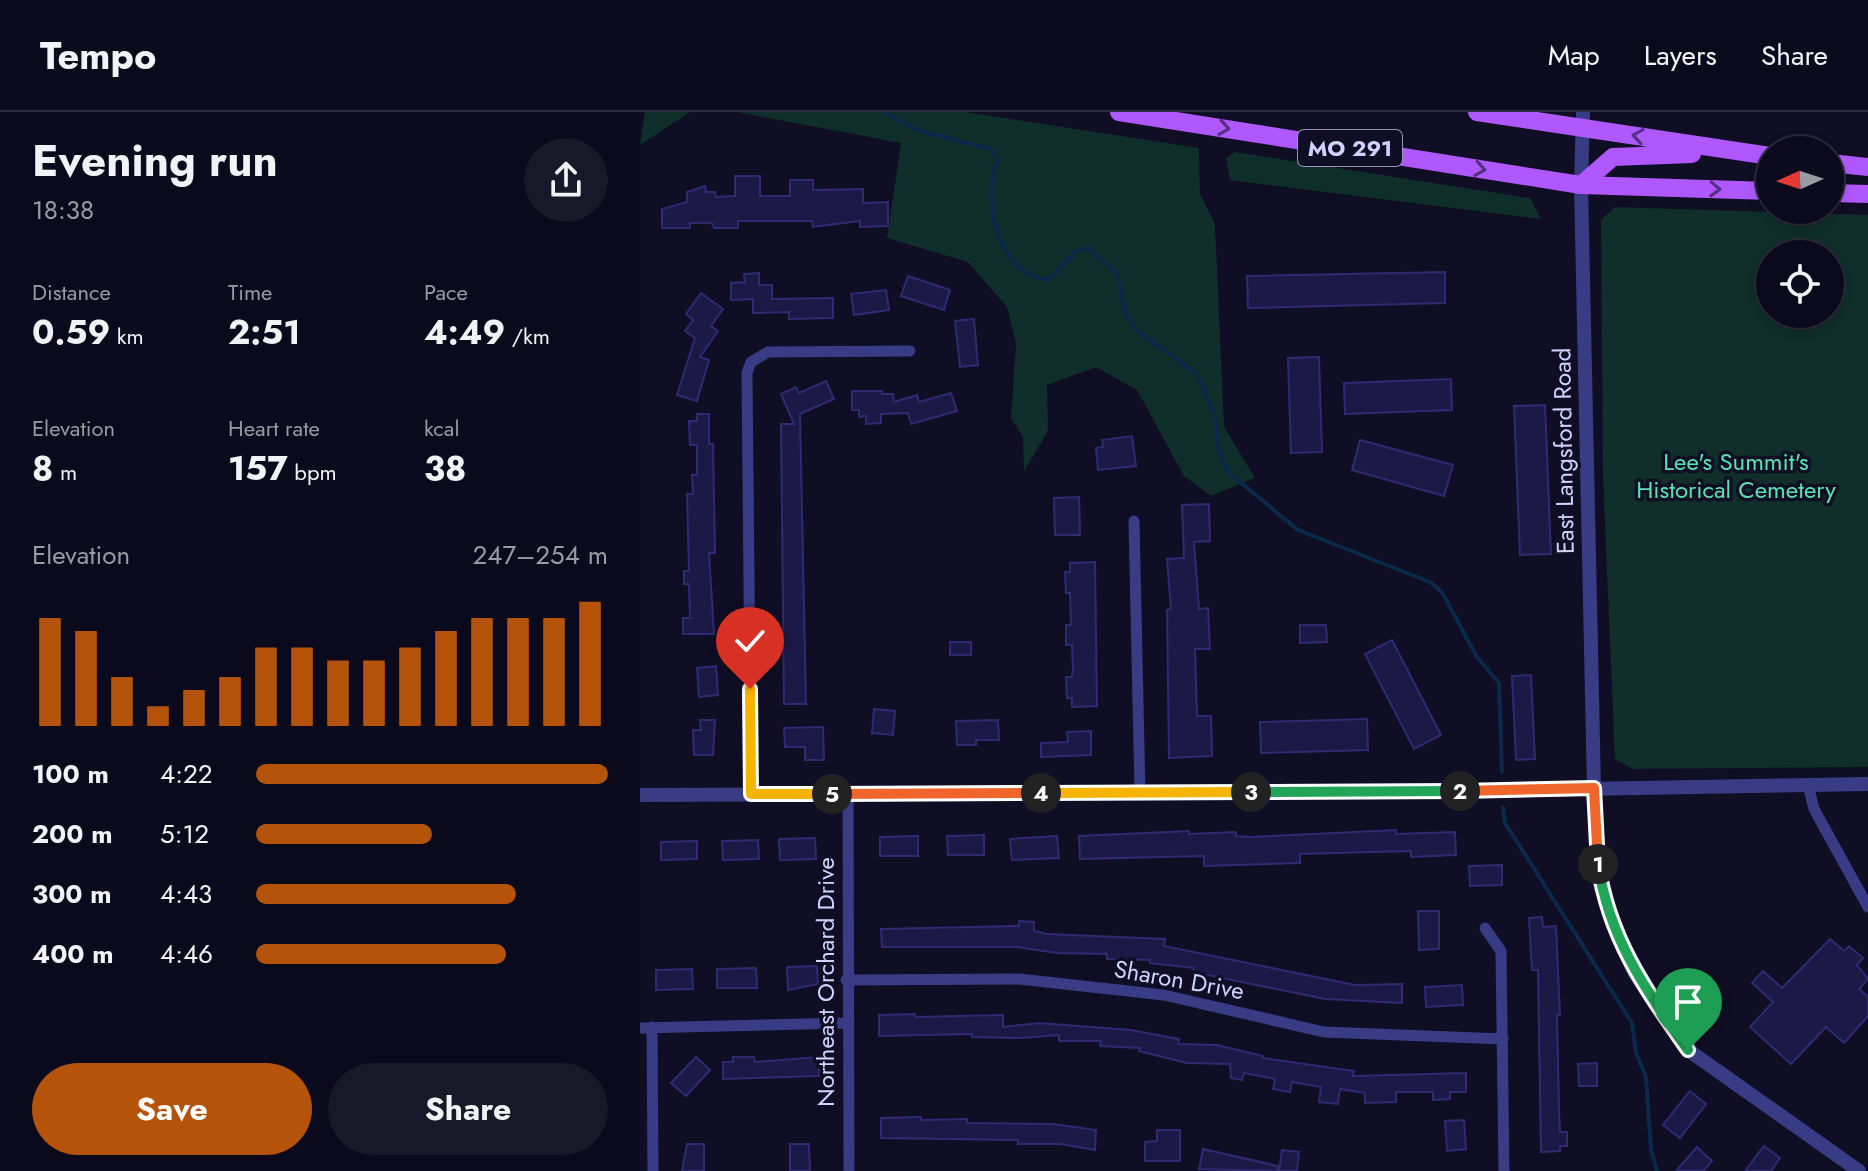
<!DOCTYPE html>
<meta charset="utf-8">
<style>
:root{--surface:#0b0a1c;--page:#191829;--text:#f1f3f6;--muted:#9a9aa3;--line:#2b2b3b;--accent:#b45309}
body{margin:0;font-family:Jost,sans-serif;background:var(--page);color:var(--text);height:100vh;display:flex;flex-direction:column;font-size:30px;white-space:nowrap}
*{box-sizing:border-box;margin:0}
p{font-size:26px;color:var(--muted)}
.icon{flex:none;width:44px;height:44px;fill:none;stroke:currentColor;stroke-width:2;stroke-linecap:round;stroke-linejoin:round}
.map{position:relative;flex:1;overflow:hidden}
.panel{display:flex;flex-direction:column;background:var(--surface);width:640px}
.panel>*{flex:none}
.needle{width:52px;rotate:267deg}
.buttons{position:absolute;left:1116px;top:24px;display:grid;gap:16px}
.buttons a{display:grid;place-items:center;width:88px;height:88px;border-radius:50%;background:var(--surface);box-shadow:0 4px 12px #0003,0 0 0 2px var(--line);font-size:40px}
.pin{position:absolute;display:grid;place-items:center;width:68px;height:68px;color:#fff;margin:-82px -34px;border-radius:50% 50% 50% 0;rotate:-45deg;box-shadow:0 0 8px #0007}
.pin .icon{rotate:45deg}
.km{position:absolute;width:40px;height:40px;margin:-20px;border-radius:50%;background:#222;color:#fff;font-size:22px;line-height:40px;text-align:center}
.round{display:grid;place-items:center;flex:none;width:84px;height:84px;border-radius:42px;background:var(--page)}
.summary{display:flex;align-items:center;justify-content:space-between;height:136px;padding:0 32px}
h1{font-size:44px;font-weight:700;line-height:60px}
.stats{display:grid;grid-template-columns:repeat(3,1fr);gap:12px;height:136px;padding:8px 32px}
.stats div{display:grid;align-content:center}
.stats b{font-size:34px;font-weight:700}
.stats small{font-size:22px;font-weight:400}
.stats p{font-size:22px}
.chart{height:224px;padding:16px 32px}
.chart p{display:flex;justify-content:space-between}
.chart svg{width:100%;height:144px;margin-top:8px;stroke:var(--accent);stroke-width:6}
.cta{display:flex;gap:16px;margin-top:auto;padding:16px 32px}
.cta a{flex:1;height:92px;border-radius:48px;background:var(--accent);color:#fff;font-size:32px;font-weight:700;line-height:92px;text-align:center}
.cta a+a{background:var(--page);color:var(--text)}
ul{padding:0 32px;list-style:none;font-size:26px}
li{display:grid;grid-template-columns:128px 96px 1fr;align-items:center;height:60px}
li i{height:20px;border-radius:10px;background:var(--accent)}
header{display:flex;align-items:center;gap:48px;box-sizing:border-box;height:112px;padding:0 40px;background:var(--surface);border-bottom:2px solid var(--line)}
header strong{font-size:38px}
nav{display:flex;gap:44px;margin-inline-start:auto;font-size:28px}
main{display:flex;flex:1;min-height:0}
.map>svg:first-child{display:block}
.green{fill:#102f2a;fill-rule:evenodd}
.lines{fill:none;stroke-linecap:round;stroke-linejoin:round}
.stream{stroke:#0b2a4b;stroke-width:4}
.building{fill:#1d1946;stroke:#312a73;stroke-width:2}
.minor{stroke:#373c85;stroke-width:11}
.tertiary{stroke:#373c85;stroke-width:14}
.primary{stroke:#af58ff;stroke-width:18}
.oneway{stroke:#572f87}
.split-1-casing{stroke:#fff;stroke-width:16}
.split-2-casing{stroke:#fff;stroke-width:16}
.split-3-casing{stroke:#fff;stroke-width:16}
.split-4-casing{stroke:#fff;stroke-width:16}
.split-5-casing{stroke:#fff;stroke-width:16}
.split-6-casing{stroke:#fff;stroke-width:16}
.split-1{stroke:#22a559;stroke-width:10}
.split-2{stroke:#f0652b;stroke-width:10}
.split-3{stroke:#22a559;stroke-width:10}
.split-4{stroke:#f5b400;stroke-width:10}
.split-5{stroke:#f0652b;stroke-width:10}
.split-6{stroke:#f5b400;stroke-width:10}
.labels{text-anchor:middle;stroke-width:7;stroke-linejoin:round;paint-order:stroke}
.shield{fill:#0f0e25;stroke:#9896be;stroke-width:2}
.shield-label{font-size:22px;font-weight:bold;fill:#d2d1ff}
.street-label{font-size:24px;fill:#d2d1ff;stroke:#0f0e25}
.park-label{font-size:24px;fill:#59e3b2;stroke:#0f0e25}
</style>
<header>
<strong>Tempo</strong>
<nav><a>Map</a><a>Layers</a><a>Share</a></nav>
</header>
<main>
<section class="panel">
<div class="summary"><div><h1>Evening run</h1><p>18:38</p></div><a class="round"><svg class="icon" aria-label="share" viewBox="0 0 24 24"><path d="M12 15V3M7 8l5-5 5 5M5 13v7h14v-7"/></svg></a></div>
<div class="stats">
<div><p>Distance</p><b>0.59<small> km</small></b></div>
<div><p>Time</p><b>2:51</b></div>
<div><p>Pace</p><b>4:49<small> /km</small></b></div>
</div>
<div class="stats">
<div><p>Elevation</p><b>8<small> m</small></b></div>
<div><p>Heart rate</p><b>157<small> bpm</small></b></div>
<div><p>kcal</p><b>38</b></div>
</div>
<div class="chart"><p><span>Elevation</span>247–254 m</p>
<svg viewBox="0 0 160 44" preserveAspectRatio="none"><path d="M5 44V11M15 44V15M25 44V29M35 44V38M45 44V33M55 44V29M65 44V20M75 44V20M85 44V24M95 44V24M105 44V20M115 44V15M125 44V11M135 44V11M145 44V11M155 44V6"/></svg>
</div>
<ul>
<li><b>100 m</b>4:22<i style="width:100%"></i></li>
<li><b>200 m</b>5:12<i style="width:50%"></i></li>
<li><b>300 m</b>4:43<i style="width:74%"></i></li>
<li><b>400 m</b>4:46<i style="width:71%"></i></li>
</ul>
<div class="cta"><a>Save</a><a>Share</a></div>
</section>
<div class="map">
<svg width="1228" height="1059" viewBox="0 0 1228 1059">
<rect width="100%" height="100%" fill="#0f0e25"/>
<path class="green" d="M 5,0 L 50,0 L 0,33 Z
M 97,0 L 325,0 L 559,36 L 560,82 L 575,112 L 584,315 L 615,366 L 571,384 L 544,364 L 497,278 L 456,255 L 407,273 L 408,319 L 384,359 L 383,325 L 371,306 L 376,232 L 367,195 L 328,150 L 247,126 L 261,31 Z
M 595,40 L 890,86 L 901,107 L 590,68 L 586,46 Z
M 975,95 L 1228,103 L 1228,655 L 993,657 L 975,647 L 963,363 L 961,108 ZM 1130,142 L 1190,142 L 1190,202 L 1130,202 Z"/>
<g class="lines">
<path class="stream" d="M 244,0 L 280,19 L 350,37 L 358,46 C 341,88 357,162 409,168 L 436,139 L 448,136 L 477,161 L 485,200 L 496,218 L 557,262 L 575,304 L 578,336 L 588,360 L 658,418 L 790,470 L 802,480 L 837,545 L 859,571 L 862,660
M 863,696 L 865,711 L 992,911 L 996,941 L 1006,965 L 1011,1038 L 1017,1059"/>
</g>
<path class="building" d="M 95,64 L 120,64 L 120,84 L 150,84 L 150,68 L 173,68 L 173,78 L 223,77 L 223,91 L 248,90 L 248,114 L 220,115 L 220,109 L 173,115 L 172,109 L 98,109 L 98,116 L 74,116 L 72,111 L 50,111 L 50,116 L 22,116 L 22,97 L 47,90 L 47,80 L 65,74 L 66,80 L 75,80 L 76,85 L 95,84 Z
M 805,160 L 805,191 L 608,196 L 607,164 Z
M 119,161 L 119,173 L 132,173 L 132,187 L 193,186 L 193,206 L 149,207 L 149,200 L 113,201 L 113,187 L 91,188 L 91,171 L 105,170 L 104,162 Z
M 268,164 L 310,178 L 304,198 L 261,184 Z
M 246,178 L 249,198 L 214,203 L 211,182 Z
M 61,181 L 83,197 L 71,214 L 78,219 L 60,245 L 69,248 L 57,289 L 37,283 L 55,226 L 45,219 L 53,208 L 46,202 Z
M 334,207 L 338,253 L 320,255 L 315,209 Z
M 679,245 L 682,340 L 651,341 L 648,246 Z
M 811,267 L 812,298 L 705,302 L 704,271 Z
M 186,269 L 194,287 L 160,302 L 166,592 L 144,592 L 141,312 L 154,312 L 141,282 L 156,275 L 159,281 Z
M 212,279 L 242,279 L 242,282 L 253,282 L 254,290 L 277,283 L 279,290 L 311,281 L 317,299 L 271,312 L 268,301 L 241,302 L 241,311 L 226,312 L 226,304 L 219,305 L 219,298 L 212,298 Z
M 905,293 L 911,442 L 880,443 L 874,294 Z
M 57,302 L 69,302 L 69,332 L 73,332 L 75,441 L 69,441 L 74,522 L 43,522 L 43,506 L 50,506 L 49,472 L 44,472 L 44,459 L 49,459 L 47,382 L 53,382 L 52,363 L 57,363 L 57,333 L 50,333 L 49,309 L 57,309 Z
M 492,324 L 496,354 L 458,358 L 456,336 L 463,335 L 462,328 Z
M 720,328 L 813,353 L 804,384 L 712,358 Z
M 439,385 L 440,423 L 415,423 L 414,386 Z
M 569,392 L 570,429 L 554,430 L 559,497 L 568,496 L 570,537 L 555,537 L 557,604 L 571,604 L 572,644 L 529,646 L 527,498 L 531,497 L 527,447 L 544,446 L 542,393 Z
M 455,450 L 457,594 L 432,595 L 432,586 L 427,586 L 426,565 L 432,565 L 433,557 L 432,533 L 426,533 L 426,513 L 431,513 L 430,481 L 426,481 L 425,460 L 430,460 L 430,451 Z
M 660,513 L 686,513 L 687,530 L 660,531 Z
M 752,528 L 801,623 L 774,637 L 725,542 Z
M 310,530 L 331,530 L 331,543 L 310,543 Z
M 76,554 L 78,583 L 59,585 L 57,556 Z
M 891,563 L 895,647 L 876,648 L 872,564 Z
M 234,597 L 255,599 L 253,623 L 232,621 Z
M 727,607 L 728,638 L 621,641 L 620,610 Z
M 60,608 L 75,608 L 73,643 L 54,643 L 53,618 L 61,618 Z
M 358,608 L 359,628 L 336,628 L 336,633 L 317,633 L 316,609 Z
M 183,615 L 184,648 L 165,648 L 165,635 L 145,635 L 144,616 Z
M 451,619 L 451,643 L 401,645 L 401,631 L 428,630 L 427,620 Z
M 756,718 L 756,722 L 815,720 L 816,743 L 771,745 L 771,739 L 660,742 L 660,751 L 564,754 L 564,744 L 440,747 L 439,724 L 549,719 L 549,722 L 596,720 L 596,724 L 609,725 Z
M 344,723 L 344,743 L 308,743 L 307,724 Z
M 278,724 L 278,744 L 240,744 L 240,725 Z
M 417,724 L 419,746 L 372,748 L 370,727 Z
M 175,726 L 176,747 L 140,748 L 139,727 Z
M 118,728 L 119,747 L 83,748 L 82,729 Z
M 57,729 L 57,747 L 21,748 L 21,730 Z
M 862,753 L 862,773 L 830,774 L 829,754 Z
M 778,799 L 799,799 L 799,837 L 779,838 Z
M 902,805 L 903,815 L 916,814 L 920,903 L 917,903 L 919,999 L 920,1020 L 927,1020 L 927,1034 L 920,1034 L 920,1039 L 901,1040 L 898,858 L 892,858 L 889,806 Z
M 379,809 L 394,810 L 394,819 L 407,822 L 525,827 L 524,834 L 715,873 L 762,872 L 762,891 L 685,887 L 553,860 L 554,856 L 510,851 L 510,848 L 467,847 L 467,842 L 417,841 L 377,835 L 242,835 L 241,817 L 379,814 Z
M 1190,827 L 1204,839 L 1209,834 L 1223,846 L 1217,853 L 1228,867 L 1219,877 L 1228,885 L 1228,904 L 1204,931 L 1186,915 L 1151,952 L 1110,915 L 1133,890 L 1112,871 L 1123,859 L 1142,876 Z
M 177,854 L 178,872 L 148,878 L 147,855 Z
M 116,856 L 117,876 L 77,876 L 77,857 Z
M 52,857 L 53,877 L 16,878 L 16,858 Z
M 822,873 L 823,893 L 786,895 L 785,875 Z
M 275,902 L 275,905 L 363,903 L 363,915 L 399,911 L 491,918 L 539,927 L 538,932 L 577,933 L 623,944 L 623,946 L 714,959 L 713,964 L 826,961 L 826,980 L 810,980 L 810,987 L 793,988 L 793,980 L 756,980 L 756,990 L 725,991 L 725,981 L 700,977 L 698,992 L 679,990 L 681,975 L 652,970 L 650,980 L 633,977 L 635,967 L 604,961 L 602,968 L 591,966 L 590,952 L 547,951 L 499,939 L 500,936 L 460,934 L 461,929 L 419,929 L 419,923 L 383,926 L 332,925 L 332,922 L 239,924 L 239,903 Z
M 56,945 L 70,958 L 46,984 L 31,971 Z
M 93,945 L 114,945 L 115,950 L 179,945 L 179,964 L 83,967 L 83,950 L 93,950 Z
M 957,951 L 957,974 L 939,974 L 938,952 Z
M 1050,979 L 1066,992 L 1040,1026 L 1023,1013 Z
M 281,1005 L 281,1008 L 327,1007 L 327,1011 L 413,1012 L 456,1018 L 455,1038 L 421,1032 L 378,1032 L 378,1028 L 241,1026 L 241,1006 Z
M 824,1008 L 826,1037 L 807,1039 L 805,1009 Z
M 517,1018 L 540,1018 L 540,1049 L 505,1049 L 505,1030 L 517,1029 Z
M 47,1032 L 64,1032 L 64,1059 L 42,1059 Z
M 150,1032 L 169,1032 L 170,1059 L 150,1059 Z
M 1124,1034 L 1140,1046 L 1131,1059 L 1105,1059 Z
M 1057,1035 L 1072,1049 L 1063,1059 L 1036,1059 Z
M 563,1037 L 638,1054 L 637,1059 L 559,1057 Z
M 642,1038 L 659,1040 L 657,1059 L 639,1059 Z"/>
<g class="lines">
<path class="minor" d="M 494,409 L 500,680
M 1168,673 L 1174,697 L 1228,795
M 208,681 L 209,1059
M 111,682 L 107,261 L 111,250 L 128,240 L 270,239
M 845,816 L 861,839 L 864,1059
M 206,868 L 379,867 L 524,883 L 684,920 L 863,927
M 12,915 L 13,1059
M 0,916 L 207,911"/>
<path class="tertiary" d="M 943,0 L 941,73 L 954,676 L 958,756 L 971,807 L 994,860 L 1048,938 L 1219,1059
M 0,683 L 829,679 L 1228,672"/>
<path class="primary" d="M 479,0 L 941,73 L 1130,79
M 837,0 L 1130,44
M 1190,51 L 1228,55
M 941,73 L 973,45 L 1052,42
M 1190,81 L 1228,82"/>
</g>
<defs><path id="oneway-chevron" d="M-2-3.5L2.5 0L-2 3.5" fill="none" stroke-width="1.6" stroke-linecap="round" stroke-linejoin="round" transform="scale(2)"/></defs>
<g class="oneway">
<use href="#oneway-chevron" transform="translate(584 16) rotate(9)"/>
<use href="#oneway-chevron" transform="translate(998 24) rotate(-171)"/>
<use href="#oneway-chevron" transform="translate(840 57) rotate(9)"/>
<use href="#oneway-chevron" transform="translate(1075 77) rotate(2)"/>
</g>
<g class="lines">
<g class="split-1-casing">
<path id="split-1" d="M 958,752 C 969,827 1006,878 1048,938"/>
</g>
<g class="split-2-casing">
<path id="split-2" d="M 820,679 L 954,676 L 958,752"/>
</g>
<g class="split-3-casing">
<path id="split-3" d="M 611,680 L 820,679"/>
</g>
<g class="split-4-casing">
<path id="split-4" d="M 401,681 L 611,680"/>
</g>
<g class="split-5-casing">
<path id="split-5" d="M 192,682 L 401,681"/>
</g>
<g class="split-6-casing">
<path id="split-6" d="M 110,577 L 111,682 L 192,682"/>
</g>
<use href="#split-1" class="split-1"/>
<use href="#split-2" class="split-2"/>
<use href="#split-3" class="split-3"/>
<use href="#split-4" class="split-4"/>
<use href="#split-5" class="split-5"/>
<use href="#split-6" class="split-6"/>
</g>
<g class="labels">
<rect class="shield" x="658" y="18" width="104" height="36" rx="6"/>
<g class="shield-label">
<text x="710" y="44">MO 291</text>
</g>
<g class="street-label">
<text transform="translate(924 339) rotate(-91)" y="8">East Langsford Road</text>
<text transform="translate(539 868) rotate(10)" y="8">Sharon Drive</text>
<text transform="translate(186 870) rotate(-90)" y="8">Northeast Orchard Drive</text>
</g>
<g class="park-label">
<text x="1096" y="358">Lee's Summit's<tspan x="1096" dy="28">Historical Cemetery</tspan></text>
</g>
</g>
</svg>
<div class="buttons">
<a><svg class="needle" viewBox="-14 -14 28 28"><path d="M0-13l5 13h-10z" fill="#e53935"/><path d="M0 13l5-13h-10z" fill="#9a9aa3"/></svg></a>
<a><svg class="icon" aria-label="locate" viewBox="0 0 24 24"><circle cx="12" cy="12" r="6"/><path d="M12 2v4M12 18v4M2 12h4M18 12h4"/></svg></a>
</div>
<div class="pin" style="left:1048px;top:938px;background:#1e9e55"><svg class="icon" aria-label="arrive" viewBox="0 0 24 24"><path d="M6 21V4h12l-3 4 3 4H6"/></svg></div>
<div class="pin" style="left:110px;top:577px;background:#d93025"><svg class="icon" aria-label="check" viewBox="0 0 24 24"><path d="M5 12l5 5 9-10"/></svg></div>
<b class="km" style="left:958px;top:752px">1</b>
<b class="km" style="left:820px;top:679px">2</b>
<b class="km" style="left:611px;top:680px">3</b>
<b class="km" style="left:401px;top:681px">4</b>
<b class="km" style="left:192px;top:682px">5</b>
</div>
</main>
